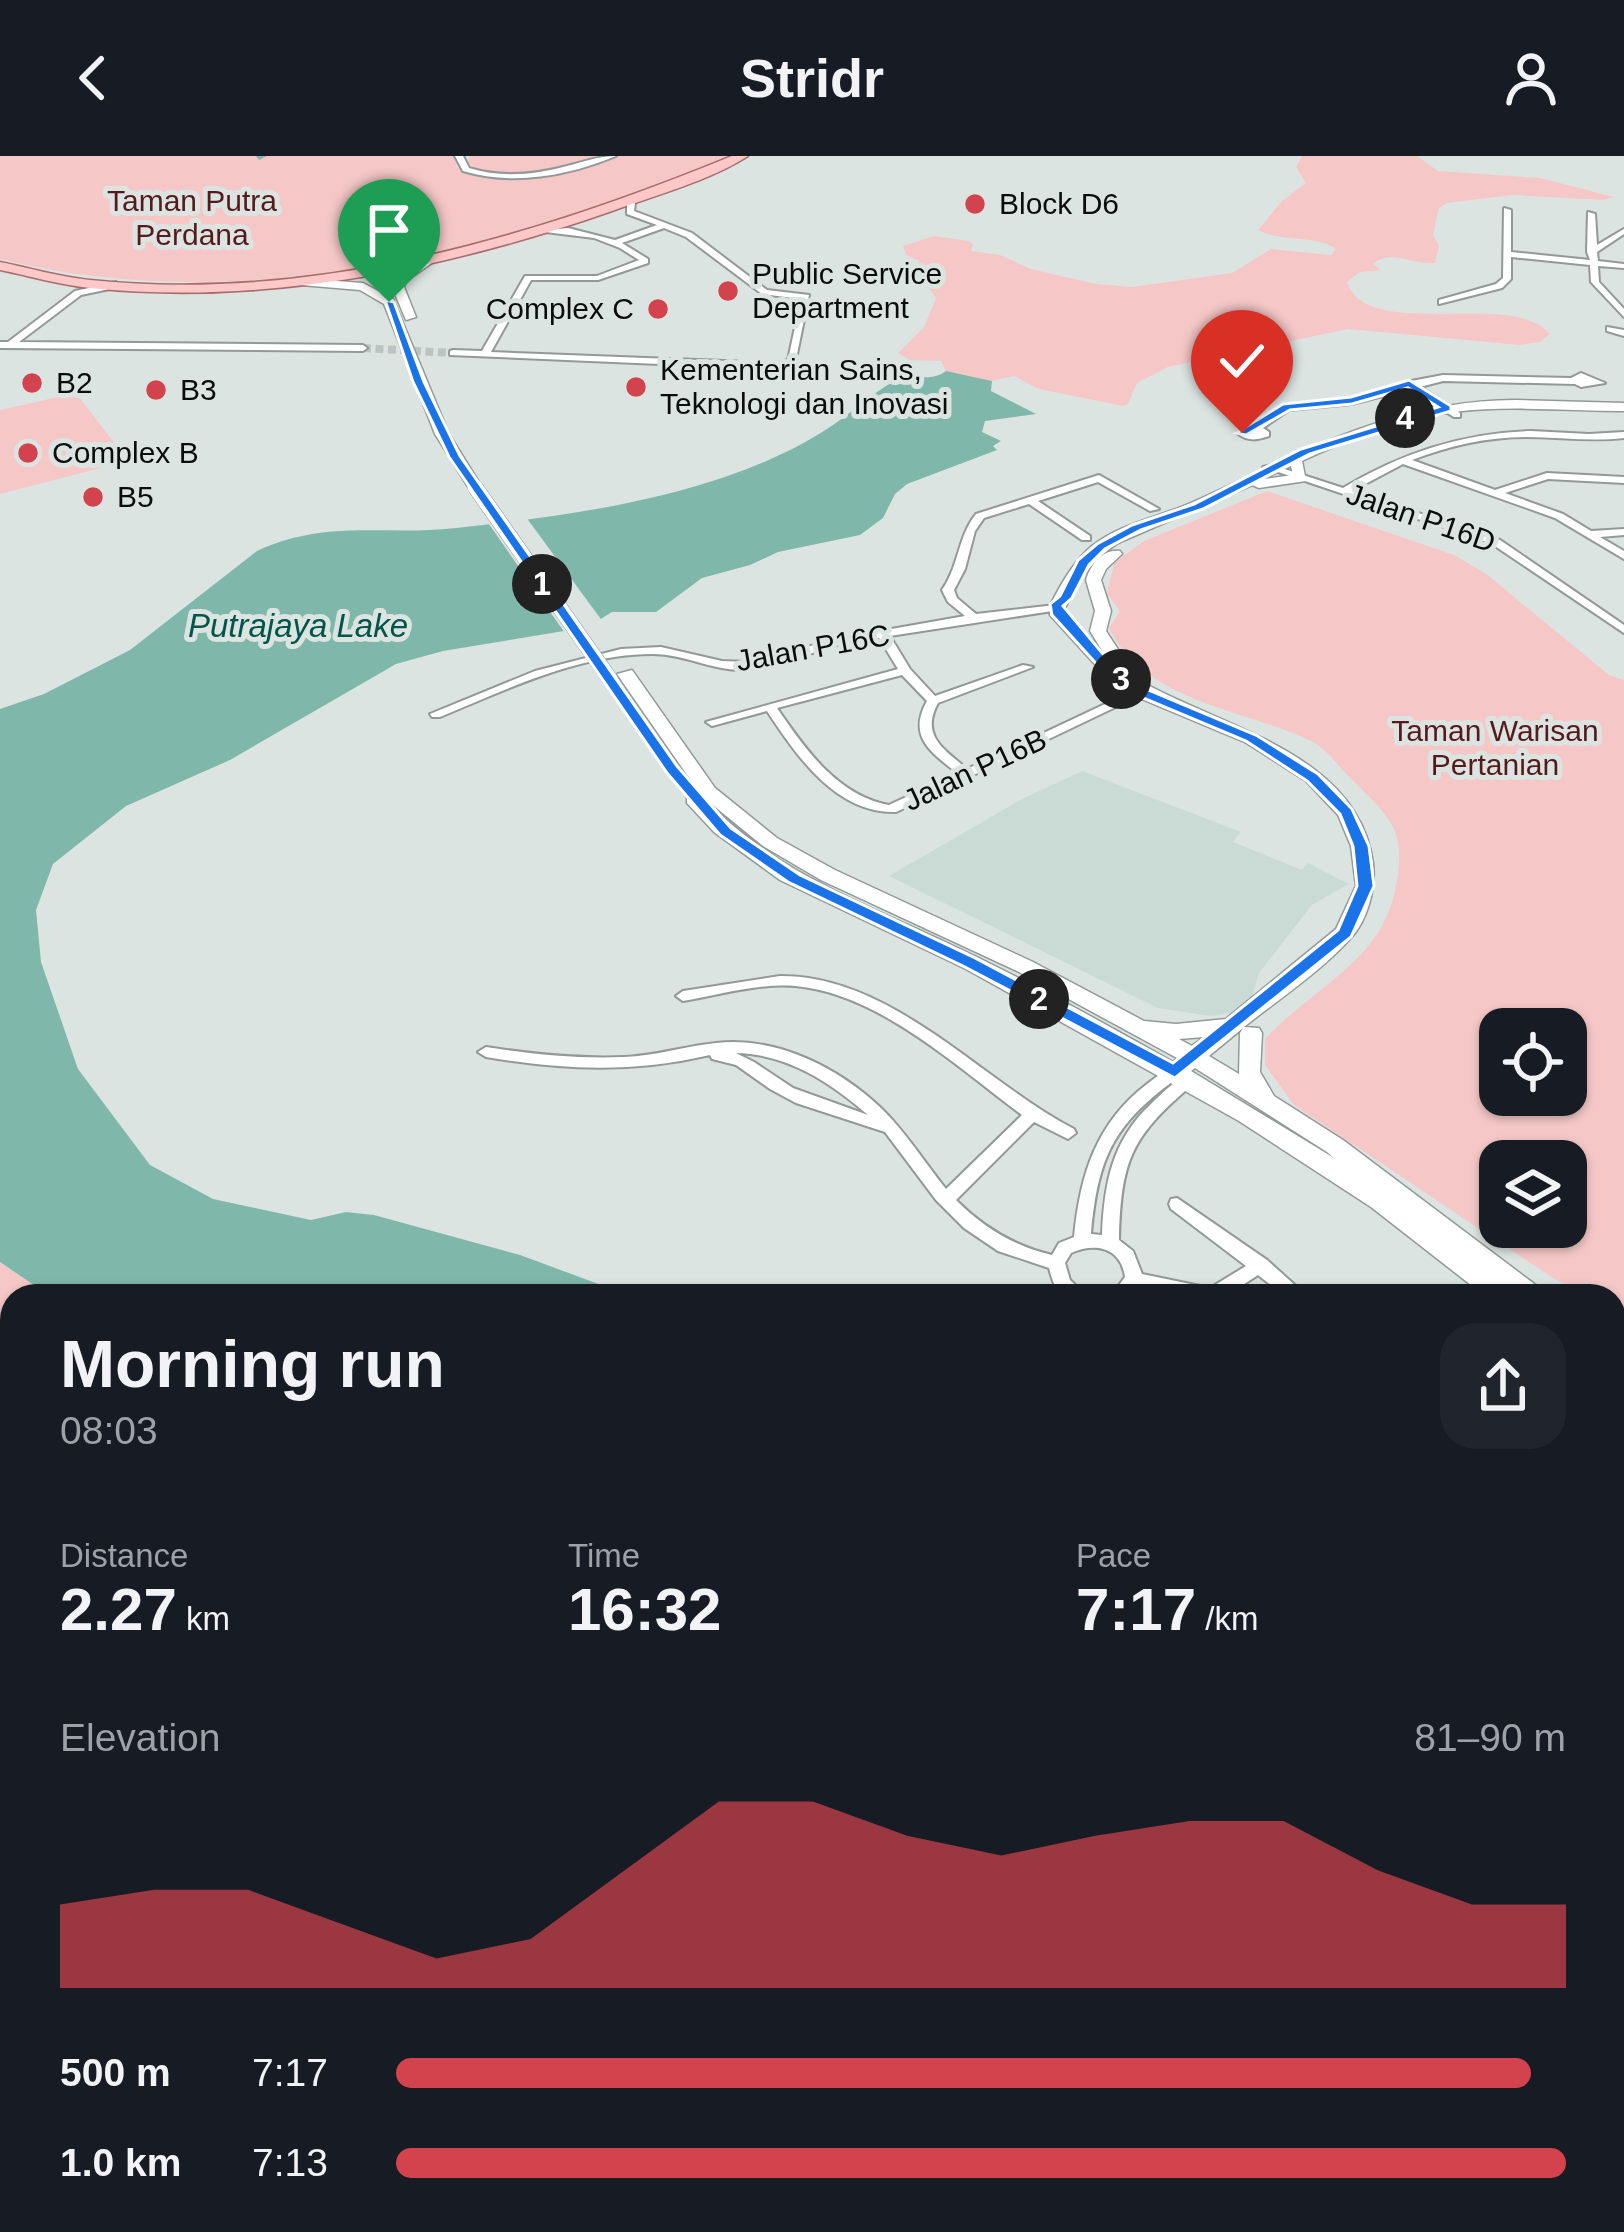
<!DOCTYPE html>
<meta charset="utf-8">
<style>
:root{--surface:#171b24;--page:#20242c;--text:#f1f3f6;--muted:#9ea1a6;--accent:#d3434d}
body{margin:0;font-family:Helvetica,sans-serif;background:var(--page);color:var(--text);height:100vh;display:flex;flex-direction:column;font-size:45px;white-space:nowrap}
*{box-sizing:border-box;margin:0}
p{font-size:39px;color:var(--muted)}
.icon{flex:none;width:66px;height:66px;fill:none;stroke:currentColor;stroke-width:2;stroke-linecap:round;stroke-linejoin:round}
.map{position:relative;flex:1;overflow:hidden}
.sheet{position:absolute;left:0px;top:1128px;width:1626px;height:948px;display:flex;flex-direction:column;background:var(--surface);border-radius:36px 36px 0 0;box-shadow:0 3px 9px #0004}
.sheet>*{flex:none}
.buttons{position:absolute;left:1479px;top:852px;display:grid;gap:24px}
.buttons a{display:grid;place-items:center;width:108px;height:108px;border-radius:24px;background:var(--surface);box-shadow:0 3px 9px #0004;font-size:60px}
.pin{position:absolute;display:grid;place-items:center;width:102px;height:102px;color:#fff;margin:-123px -51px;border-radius:50% 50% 50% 0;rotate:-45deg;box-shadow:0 0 12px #0007}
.pin .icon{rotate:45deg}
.km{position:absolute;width:60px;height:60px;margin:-30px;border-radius:50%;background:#222;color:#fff;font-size:33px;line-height:60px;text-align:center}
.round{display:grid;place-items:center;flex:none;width:126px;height:126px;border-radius:36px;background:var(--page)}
.head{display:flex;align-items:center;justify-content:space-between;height:204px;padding:0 60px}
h1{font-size:66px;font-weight:700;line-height:90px}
.metrics{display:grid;grid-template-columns:repeat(3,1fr);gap:18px;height:204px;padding:12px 60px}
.metrics div{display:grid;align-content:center}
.metrics b{font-size:60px;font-weight:700}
.metrics small{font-size:33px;font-weight:400}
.metrics p{font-size:33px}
.chart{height:336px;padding:24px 60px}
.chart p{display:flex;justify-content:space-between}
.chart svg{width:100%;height:216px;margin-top:12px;fill:var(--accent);opacity:.7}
ul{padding:0 60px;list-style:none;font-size:39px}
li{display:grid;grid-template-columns:192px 144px 1fr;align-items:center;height:90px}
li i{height:30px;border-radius:15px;background:var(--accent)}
header{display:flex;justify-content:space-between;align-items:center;height:156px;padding:0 60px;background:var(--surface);font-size:54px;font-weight:700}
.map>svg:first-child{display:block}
.built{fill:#cadbd6}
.green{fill:#f5c8c7;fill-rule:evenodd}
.water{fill:#7fb8ab}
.pier{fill:#dce4e2}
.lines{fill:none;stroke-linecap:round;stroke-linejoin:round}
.canal{fill:#7fb8ab;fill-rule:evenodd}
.street-tunnel{stroke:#bcc4c2;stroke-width:8;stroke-dasharray:8 4.5;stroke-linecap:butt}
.street-casing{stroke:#929997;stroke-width:4}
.secondary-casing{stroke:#929997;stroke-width:3}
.primary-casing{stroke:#a76e6d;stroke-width:3}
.street{fill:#fff;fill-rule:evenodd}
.secondary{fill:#fff;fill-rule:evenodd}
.primary{fill:#fdc8c7;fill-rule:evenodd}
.secondary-bridge-casing{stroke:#929997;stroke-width:16;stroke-linecap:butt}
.secondary-bridge{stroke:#fff;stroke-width:15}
.route{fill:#1a73e8;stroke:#fff;stroke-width:3}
.poi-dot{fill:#d3434d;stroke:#dce4e2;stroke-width:4.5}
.labels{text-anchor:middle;stroke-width:10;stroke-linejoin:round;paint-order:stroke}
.far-park-label{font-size:30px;fill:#56191c;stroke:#dce4e2}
.far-poi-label{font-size:30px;fill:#0a0d0c;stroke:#dce4e2;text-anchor:start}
.far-street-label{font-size:30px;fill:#0a0d0c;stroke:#dce4e2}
.far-water-label{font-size:33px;font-style:italic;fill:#015549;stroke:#dce4e2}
</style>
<header><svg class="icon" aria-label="back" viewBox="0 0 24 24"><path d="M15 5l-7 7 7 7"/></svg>Stridr<svg class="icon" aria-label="person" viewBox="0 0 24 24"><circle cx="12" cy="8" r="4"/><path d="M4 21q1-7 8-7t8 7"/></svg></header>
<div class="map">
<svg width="1624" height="2076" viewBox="0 0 1624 2076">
<rect width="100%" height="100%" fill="#dce4e2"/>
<path class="built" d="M 1082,615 L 1241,676 L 1233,686 L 1302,714 L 1308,707 L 1349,728 L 1312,749 L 1259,817 L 1251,844 L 1231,857 L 1211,860 L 1158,852 L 889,720 L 1020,644 Z"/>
<path class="green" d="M 0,0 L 455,0 L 456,10 C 509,43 563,6 618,0 C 654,0 693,0 729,0 C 687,24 639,38 593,53 C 404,116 196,152 0,103 Z
M 470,0 L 599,0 C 562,10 502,35 468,7 Z
M 1302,0 L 1417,0 L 1438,15 L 1540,22 L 1614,41 L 1603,44 L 1512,39 L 1447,47 L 1439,52 L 1433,79 L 1439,90 L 1435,107 C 1413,110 1392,92 1373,108 L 1381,114 L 1360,116 L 1347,126 C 1367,187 1512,132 1550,178 L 1540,186 L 1519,189 L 1348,173 L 1168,211 L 1137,227 L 1128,248 L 1123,250 L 1039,233 L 1014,220 L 992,225 L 946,215 L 941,205 L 909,204 L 898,197 L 924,171 L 936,142 L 915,112 L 920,105 L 906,99 L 903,90 L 934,80 L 969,85 L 973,88 L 971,95 L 1000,99 L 1031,113 L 1096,128 L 1132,131 L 1232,117 L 1271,93 L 1331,99 L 1336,93 C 1315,78 1282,87 1258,74 L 1282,45 L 1306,27 L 1296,11 Z
M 76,237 L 128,305 L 0,338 L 0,254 Z
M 1267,335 L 1454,399 L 1485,417 L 1609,519 L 1624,524 L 1624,1153 L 1614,1152 L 1614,1140 L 1590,1140 L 1553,1122 L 1294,949 L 1265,909 L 1265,883 C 1300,844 1358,815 1383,768 C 1396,744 1406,696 1393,671 C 1383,652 1365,637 1351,623 C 1339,611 1326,592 1311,585 C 1242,552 1146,547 1109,472 L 1120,455 L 1107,438 L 1114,407 L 1144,385 ZM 1500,873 L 1566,873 L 1566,939 L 1500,939 ZM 1500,1005 L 1566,1005 L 1566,1071 L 1500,1071 Z
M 0,1106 L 50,1140 L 12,1140 L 12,2064 L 833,2064 L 818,2076 L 0,2076 Z"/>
<path class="water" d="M 946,215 L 992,225 L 991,235 L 1036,258 L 985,265 L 982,276 L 1001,285 L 993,290 L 997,294 L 907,328 L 895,338 L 883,362 L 860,379 L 778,396 L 750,409 L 702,422 L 656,456 L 612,456 L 588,471 L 443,495 L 396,508 L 230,604 L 126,650 L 53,708 L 36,754 L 41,806 L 78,913 L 150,1009 L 213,1043 L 311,1064 L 346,1056 L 374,1059 L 520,1099 L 631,1140 L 50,1140 L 0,1106 L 0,553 L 44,538 L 130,494 L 257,395 C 326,363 385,380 456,372 C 575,359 715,341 819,278 C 845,263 868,240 894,225 C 911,215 929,228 946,215 Z
M 1614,1693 L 1624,1698 L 1624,1996 L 1614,1990 Z"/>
<path class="pier" d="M 523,357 L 603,466 L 590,477 L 567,480 L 484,361 Z"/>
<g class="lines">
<path class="canal" d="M 256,0 L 267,0 L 259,4 Z"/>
<path class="street-tunnel" d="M 363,192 L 453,197"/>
<g class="street-casing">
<path id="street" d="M 455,0 L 463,0 L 469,12 C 502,22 534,19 567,10 C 583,6 599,0 616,0 C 568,20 513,30 463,15 Z
M 631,45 L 635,47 L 634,55 L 692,77 L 767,134 L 809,139 L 795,208 L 776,213 L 450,199 L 450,195 L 453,194 L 482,195 L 525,120 L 597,120 L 639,104 L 620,92 L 594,82 L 537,75 L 568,72 L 615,84 L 657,69 L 627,58 L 627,47 ZM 664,72 L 686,81 L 762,138 L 801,143 L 788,204 L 776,207 L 491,196 L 531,124 L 598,124 L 648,107 L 648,103 L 622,87 Z
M 1504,52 L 1511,54 L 1511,96 L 1590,104 L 1587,96 L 1588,56 L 1595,58 L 1597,89 L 1624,73 L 1624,78 L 1597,96 L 1598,105 L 1624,108 L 1624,112 L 1598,110 L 1599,126 L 1624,153 L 1624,161 L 1591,126 L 1590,109 L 1511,101 L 1511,123 L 1502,132 L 1439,148 L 1439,144 L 1496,128 L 1503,122 Z
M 116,126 L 119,131 L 81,139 L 19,186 L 363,189 L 367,192 L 363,195 L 0,192 L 0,186 L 8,186 L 75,135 Z
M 1607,171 L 1624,174 L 1624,180 L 1607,175 Z
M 1581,217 L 1605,227 L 1581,231 L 1575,228 L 1443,225 L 1420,231 L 1460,257 L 1460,261 L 1454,261 L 1410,233 L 1352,248 L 1289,254 L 1263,272 L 1269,276 L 1269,280 C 1257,284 1248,286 1237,277 L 1284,249 L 1352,242 L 1405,229 L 1406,226 L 1443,219 L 1571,222 Z
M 1531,275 L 1589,278 L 1624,276 L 1624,282 C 1591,286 1559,281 1526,281 C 1486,281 1449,290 1412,304 L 1495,334 L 1547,317 L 1624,321 L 1624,327 L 1548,323 L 1505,337 L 1563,358 L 1591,375 L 1624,373 L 1624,379 L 1600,381 L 1624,395 L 1624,403 L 1555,362 L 1403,308 L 1352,335 L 1500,384 L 1624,469 L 1624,477 L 1492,388 L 1263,311 L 1272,309 L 1343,332 C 1401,297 1462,277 1531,275 Z
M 1099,319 L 1159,353 L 1150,355 L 1098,326 L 1038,345 L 1090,380 L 1090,384 L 1082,384 L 1029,348 L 984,362 L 975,375 L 965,413 L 954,434 L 957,442 L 976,458 L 1055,449 L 1061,452 L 1059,454 L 890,480 L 910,513 L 935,540 L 1023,509 L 1033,511 L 938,547 C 920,580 944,593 967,613 L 1137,533 L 1147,536 L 896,656 C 836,658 796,599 767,555 L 712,570 L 706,566 L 898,513 L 879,482 C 861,485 842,487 825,493 C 798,501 772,512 744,514 C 713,515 684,498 653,498 C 579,498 507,533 440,561 L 432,561 L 430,558 L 535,515 L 621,493 L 661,491 L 722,505 L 747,506 L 846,481 L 965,460 L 948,446 L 942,434 C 959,410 958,380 976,358 ZM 902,519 L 927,545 C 907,581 931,596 957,617 L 889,649 C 838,640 805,593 777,552 Z
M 780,820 C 892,819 980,924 1074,973 L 1076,977 L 1068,983 L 1034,966 L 956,1044 C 984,1072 1014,1090 1052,1099 L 1059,1087 L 1074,1081 C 1080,1019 1096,967 1147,928 C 1158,920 1167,911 1180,912 L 1183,916 L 1180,920 C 1115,967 1098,998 1091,1078 L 1102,1079 C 1104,1028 1112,985 1150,949 C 1161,938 1173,926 1187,919 L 1195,925 L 1192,929 C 1131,981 1121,1004 1119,1084 L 1133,1095 L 1142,1118 L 1210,1132 L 1246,1110 L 1171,1053 L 1169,1048 L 1171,1043 L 1177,1042 L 1267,1104 L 1307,1140 L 1285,1140 L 1258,1119 L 1226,1140 L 1179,1140 L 1138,1131 L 1130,1140 L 1111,1140 L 1125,1121 C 1121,1092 1096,1086 1071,1097 L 1065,1107 L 1070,1124 L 1087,1140 C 1060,1140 1056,1139 1049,1112 L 998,1095 L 964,1072 L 936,1044 L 885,976 L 796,947 L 770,933 L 736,909 L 712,903 L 710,899 C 633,917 564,914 486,901 L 478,896 L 486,891 C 532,898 577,903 624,901 C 656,900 685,890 716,887 C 777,880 840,912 883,954 C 907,978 925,1007 946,1033 L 1022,959 C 957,911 878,837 795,830 C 758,827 719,839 683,845 L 676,840 L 683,835 ZM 736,897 C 787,898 830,926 868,959 L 793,932 L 754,906 Z"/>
</g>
<g class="secondary-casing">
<path id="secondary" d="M 426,101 L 436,104 L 406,125 L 404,131 L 416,161 L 406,164 L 392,131 L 394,123 Z
M 297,122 L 363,127 L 393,143 L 449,278 L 482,331 L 480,334 L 470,334 L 435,278 L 384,148 L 360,134 L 301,129 Z
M 1515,244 L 1624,247 L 1624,255 C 1568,255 1510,249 1454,256 C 1401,262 1351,282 1302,305 L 1306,325 L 1259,332 L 1252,329 L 1118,387 C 1093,403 1075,427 1064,455 L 1103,496 L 1090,475 L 1095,455 L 1086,424 C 1090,409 1103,392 1120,395 L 1122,398 L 1106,413 L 1101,424 L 1111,455 L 1106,475 L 1125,504 L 1115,509 C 1196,568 1357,587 1373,707 C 1376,732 1368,764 1350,783 C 1320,816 1279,843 1244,871 L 1259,872 L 1262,877 L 1260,916 L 1274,940 L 1343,984 L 1541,1133 L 1545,1140 L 1485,1140 L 1371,1051 L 1239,965 L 966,813 L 780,724 L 714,676 L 687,647 L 687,639 L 701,639 L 617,518 L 632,514 L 715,632 L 777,682 L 835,714 L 1033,806 L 1144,865 L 1176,868 L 1226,863 L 1336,773 L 1356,730 L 1351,690 L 1338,659 L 1306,625 L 1245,586 L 1135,540 L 1101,515 L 1050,459 L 1050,450 C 1060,429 1074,405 1092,390 C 1121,367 1160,361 1193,346 C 1303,297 1390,245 1515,244 ZM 1291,310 L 1293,319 L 1264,323 L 1267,321 ZM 703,641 L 763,690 L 821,724 L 1019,816 L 1177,902 L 1173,906 C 1098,864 1023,822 945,786 C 857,745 770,713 703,641 ZM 1243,872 L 1240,877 L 1239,918 L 1209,900 ZM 1204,881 L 1192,890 L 1179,883 ZM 1195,912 L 1327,996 L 1334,1002 L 1191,915 Z
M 1614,1158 L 1624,1159 L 1624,1181 L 1614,1180 Z
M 1614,1197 L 1624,1201 L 1624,1281 L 1614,1286 Z
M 1624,1285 L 1624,1316 L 1614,1320 L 1614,1289 Z
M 1624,1374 L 1624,1406 L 1614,1410 L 1614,1378 Z
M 887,2064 L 934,2064 L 929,2076 L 882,2076 Z
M 974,2064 L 1019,2064 L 1014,2076 L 969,2076 Z"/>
</g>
<g class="primary-casing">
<path id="primary" d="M 732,0 L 748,0 C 709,25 656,39 612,55 C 447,113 265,150 90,132 C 60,129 30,120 0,114 L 0,106 C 30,112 60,121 90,124 C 310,147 530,83 732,0 Z"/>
</g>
<use href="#street" class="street"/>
<use href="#secondary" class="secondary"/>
<use href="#primary" class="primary"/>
<g class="secondary-bridge-casing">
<path id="secondary-bridge" d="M 475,331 L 610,523"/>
</g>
<use href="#secondary-bridge" class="secondary-bridge"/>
</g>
<path class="route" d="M 385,144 L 394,146 L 424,226 L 460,300 L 677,610 L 731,672 L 800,719 L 975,802 L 1173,907 L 1338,774 L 1357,730 L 1353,690 L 1340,658 L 1307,625 L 1246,585 L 1136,539 L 1102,514 L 1052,459 L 1050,448 L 1060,440 L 1078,404 L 1097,388 L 1132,369 L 1194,348 L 1301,293 L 1438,251 L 1408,232 L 1352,248 L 1290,254 L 1246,279 L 1236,277 L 1283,248 L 1351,241 L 1409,224 L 1451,250 L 1451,255 L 1310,298 L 1203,353 L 1141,374 L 1105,393 L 1089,409 L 1072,442 L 1063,450 L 1112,509 L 1146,533 L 1256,579 L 1318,618 L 1352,653 L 1369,690 L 1374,730 L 1351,781 L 1175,922 L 963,810 L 788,726 L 720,679 L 667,617 L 449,301 L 413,226 Z"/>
<g class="poi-dot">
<circle cx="975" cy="48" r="12"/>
<circle cx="728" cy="135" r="12"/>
<circle cx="658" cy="153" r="12"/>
<circle cx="32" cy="227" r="12"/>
<circle cx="636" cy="231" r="12"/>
<circle cx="156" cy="234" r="12"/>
<circle cx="28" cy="297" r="12"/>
<circle cx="93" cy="341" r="12"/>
</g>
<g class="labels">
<g class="far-park-label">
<text x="192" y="55">Taman Putra<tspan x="192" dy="34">Perdana</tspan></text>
<text x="1495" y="585">Taman Warisan<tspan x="1495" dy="34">Pertanian</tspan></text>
</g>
<g class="far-poi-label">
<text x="999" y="58">Block D6</text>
<text x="752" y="128">Public Service<tspan x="752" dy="34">Department</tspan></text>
<text x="634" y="163" text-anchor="end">Complex C</text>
<text x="660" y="224">Kementerian Sains,<tspan x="660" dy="34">Teknologi dan Inovasi</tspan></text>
<text x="56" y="237">B2</text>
<text x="180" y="244">B3</text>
<text x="52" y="307">Complex B</text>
<text x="117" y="351">B5</text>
</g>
<g class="far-street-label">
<text transform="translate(1421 362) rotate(19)" y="10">Jalan P16D</text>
<text transform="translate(813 492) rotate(-10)" y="10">Jalan P16C</text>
<text transform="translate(975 614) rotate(-25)" y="10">Jalan P16B</text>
</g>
<g class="far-water-label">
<text x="298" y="481">Putrajaya Lake</text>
</g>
</g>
</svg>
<div class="buttons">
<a><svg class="icon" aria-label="locate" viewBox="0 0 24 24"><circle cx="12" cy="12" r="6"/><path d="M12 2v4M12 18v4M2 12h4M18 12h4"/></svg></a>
<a><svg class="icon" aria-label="layers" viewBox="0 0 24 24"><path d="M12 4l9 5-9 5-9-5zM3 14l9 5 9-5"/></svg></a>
</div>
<div class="pin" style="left:389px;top:146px;background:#1e9e55"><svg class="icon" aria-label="arrive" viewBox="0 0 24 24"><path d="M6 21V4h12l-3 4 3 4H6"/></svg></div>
<div class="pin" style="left:1242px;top:277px;background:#d93025"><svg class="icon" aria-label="check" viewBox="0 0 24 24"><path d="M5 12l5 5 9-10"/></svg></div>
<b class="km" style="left:542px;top:428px">1</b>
<b class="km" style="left:1039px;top:843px">2</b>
<b class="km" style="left:1121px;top:523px">3</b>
<b class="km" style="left:1405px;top:262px">4</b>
<section class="sheet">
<div class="head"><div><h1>Morning run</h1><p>08:03</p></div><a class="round"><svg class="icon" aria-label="share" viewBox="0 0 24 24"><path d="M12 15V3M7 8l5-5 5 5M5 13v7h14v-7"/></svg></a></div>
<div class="metrics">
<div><p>Distance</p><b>2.27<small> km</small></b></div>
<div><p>Time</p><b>16:32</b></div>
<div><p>Pace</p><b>7:17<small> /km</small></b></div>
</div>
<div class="chart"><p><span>Elevation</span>81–90 m</p>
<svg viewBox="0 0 160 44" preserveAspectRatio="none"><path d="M0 44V27L10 24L20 24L30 31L40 38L50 34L60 20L70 6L80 6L90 13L100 17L110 13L120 10L130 10L140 20L150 27L160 27V44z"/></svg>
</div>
<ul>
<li><b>500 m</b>7:17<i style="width:97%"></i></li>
<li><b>1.0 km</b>7:13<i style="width:100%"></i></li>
</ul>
</section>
</div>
